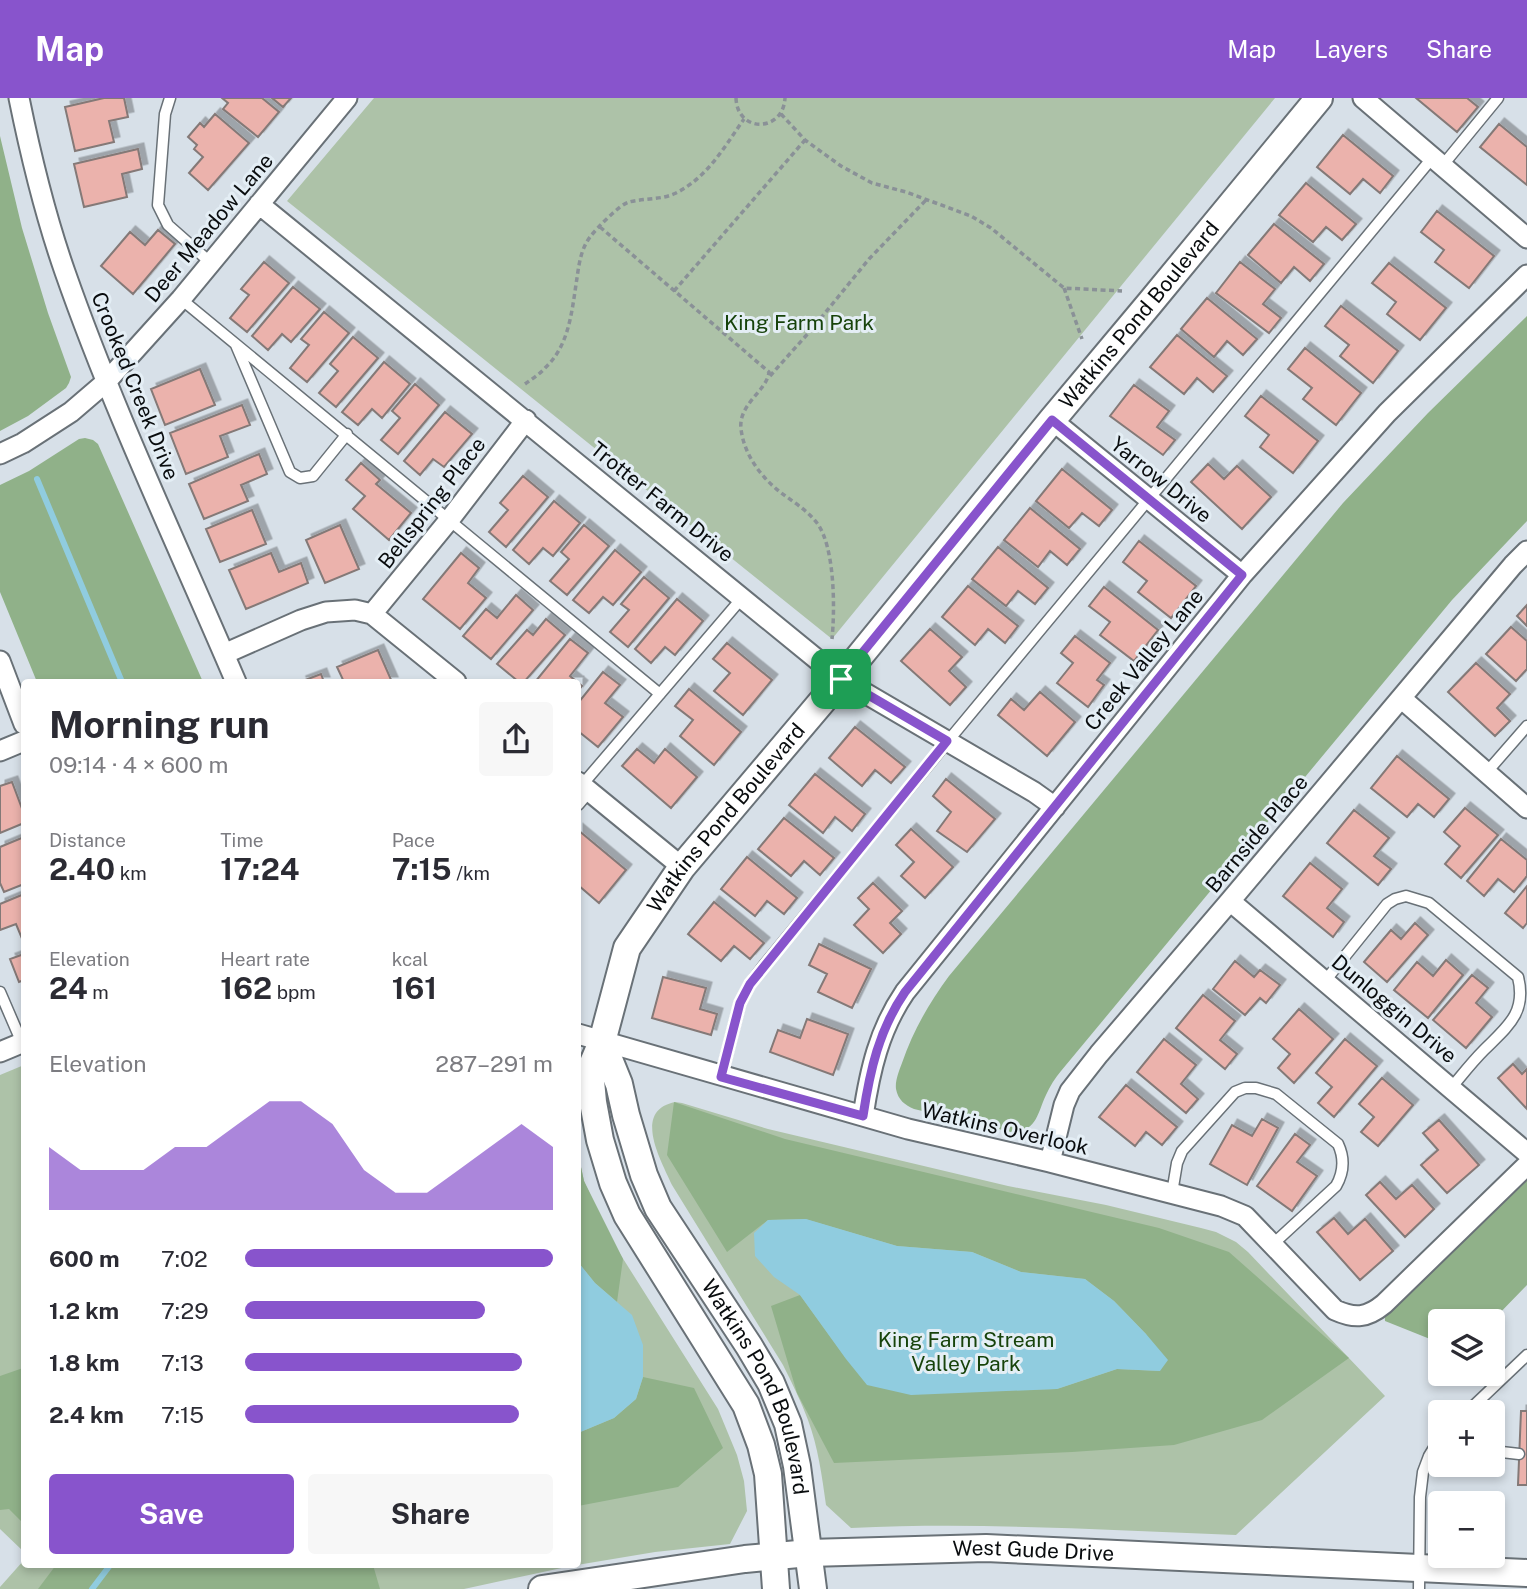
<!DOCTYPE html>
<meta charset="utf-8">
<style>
:root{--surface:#fff;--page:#f7f7f7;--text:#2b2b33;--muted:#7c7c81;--accent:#8854cc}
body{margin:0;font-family:"Public Sans",sans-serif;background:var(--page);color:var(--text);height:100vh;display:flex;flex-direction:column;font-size:26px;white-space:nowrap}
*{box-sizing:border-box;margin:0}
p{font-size:23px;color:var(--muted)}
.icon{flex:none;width:38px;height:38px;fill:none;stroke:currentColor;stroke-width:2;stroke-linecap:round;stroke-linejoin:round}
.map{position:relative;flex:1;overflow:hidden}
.panel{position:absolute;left:21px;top:581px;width:560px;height:889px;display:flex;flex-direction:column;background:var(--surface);border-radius:7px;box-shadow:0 4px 10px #0003}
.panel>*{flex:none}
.fabs{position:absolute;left:1428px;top:1211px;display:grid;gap:14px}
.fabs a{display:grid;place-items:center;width:77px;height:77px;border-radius:7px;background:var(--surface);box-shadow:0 4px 10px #0003;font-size:35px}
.pin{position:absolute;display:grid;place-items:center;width:60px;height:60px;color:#fff;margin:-30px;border-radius:14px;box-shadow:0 4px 10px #0006}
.round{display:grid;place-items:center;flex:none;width:74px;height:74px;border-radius:7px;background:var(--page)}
.overview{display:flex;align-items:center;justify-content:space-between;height:119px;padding:0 28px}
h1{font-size:38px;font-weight:700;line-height:52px}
.metrics{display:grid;grid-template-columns:repeat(3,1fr);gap:10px;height:119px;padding:7px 28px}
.metrics div{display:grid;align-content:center}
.metrics b{font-size:30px;font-weight:700}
.metrics small{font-size:19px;font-weight:400}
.metrics p{font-size:19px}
.chart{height:196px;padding:14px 28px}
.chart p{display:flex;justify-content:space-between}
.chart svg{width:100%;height:126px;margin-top:7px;fill:var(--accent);opacity:.7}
.button{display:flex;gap:14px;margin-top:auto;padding:14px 28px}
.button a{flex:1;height:80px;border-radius:7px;background:var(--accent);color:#fff;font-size:28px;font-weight:700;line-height:80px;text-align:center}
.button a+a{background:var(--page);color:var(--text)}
ul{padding:0 28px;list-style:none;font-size:23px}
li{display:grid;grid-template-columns:112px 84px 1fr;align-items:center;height:52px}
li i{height:18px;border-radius:9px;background:var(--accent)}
header{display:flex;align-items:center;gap:42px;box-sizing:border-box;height:98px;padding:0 35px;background:var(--accent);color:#fff}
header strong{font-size:33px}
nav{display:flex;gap:38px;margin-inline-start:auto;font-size:24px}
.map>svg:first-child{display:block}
.green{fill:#adc2a8}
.forest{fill:#90b189}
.water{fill:#90ccdf}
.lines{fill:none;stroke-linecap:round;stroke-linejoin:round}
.stream{stroke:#90ccdf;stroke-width:6}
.building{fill:#ebb2ac;stroke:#847977;stroke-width:2;filter:url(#shadow)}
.lane-casing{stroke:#697177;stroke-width:13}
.street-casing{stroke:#697177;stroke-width:23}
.secondary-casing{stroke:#697177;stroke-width:30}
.path{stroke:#8a9197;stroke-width:3.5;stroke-dasharray:5 3.5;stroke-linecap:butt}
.lane{stroke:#fff;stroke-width:10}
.street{stroke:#fff;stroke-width:19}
.secondary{stroke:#fff;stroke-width:26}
.route-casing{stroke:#fff;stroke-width:14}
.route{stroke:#8854cc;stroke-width:9}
.labels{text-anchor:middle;stroke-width:6;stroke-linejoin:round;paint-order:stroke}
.street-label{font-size:21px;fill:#090c0e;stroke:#e4eef5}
.park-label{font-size:21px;fill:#17430b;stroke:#e4eef5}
</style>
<header>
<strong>Map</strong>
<nav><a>Map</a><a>Layers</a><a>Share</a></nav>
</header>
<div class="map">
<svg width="1527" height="1491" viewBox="0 0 1527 1491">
<defs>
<filter id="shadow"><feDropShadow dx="5.5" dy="-5.5" stdDeviation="0" flood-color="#0004"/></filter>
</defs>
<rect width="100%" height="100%" fill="#d7e0e8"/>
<path class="green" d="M 374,0 L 1275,0 L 832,541 L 287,103 Z
M 24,967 L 24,1454 L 0,1431 L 0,977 Z
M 675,1004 L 682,1005 L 768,1031 L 1008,1088 L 1106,1107 L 1201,1130 L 1216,1134 L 1236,1144 L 1248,1154 L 1385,1298 L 1236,1437 C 1108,1432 980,1424 851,1430 L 826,1407 C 822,1378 818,1349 808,1322 C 801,1303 792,1285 783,1267 L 672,1087 C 661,1062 632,1013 675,1004 Z
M 578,1055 L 584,1083 L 610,1140 L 718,1311 L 737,1357 L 744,1383 L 747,1413 L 730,1446 L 655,1454 L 571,1468 L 464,1491 L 0,1491 L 0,1489 L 24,1462 L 24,1466 L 578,1466 Z"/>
<path class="forest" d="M 0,38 L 22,130 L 48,215 L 71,279 L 69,285 L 66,290 L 28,318 L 0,333 Z
M 1527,218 L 1527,423 L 1452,502 L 1061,973 C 1055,980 1050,988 1046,997 C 1037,1016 1037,1034 1011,1034 L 914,1011 C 905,1007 898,1002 896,991 C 895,983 899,973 902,965 C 913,933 929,905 949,878 L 1343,405 L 1428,315 Z
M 85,340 L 93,342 L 98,346 L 203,584 L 37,584 L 0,494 L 0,387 L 29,373 L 79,341 Z
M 674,1004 L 785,1041 L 1159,1130 L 1229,1154 L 1349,1260 L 1262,1322 L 1174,1347 L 1072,1354 L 834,1365 L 797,1295 L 771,1208 L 800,1197 L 845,1259 L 907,1295 L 1057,1291 L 1117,1271 L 1159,1273 L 1146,1236 L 1114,1203 L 1085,1181 L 1021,1174 L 972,1154 L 897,1148 L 805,1121 L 768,1122 L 727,1154 L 667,1057 Z
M 578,1055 L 584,1083 L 623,1161 L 617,1204 L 595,1185 L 578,1164 Z
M 1527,1067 L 1527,1187 L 1492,1223 L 1440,1223 L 1440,1245 L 1385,1223 L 1384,1206 Z
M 23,1270 L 24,1270 L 24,1426 L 9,1411 L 0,1412 L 0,1278 Z
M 643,1279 L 694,1290 L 723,1350 L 678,1389 L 578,1408 L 578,1335 L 614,1320 L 636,1301 Z
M 56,1467 L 373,1467 L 380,1491 L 38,1491 Z"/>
<path class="water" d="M 806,1121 L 897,1148 L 972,1154 L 1021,1174 L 1085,1181 L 1114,1203 L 1146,1236 L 1168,1262 L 1160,1273 L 1117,1271 L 1057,1291 L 911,1297 L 867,1287 L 846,1261 L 800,1197 L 774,1179 L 755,1158 L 754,1135 L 768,1122 Z
M 578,1164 L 595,1185 L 632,1217 L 643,1247 L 643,1279 L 636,1301 L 614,1320 L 578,1335 Z"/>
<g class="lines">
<path class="stream" d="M 37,381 L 122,584
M 92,1491 L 111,1466"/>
</g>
<path class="building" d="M 104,0 L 124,0 L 128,19 L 109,23 L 114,44 L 75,53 L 65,9 Z
M 222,0 L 262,0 L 279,14 L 258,39 L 223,11 L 228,5 Z
M 272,0 L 291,0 L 283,9 Z
M 1416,0 L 1467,0 L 1478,9 L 1457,34 Z
M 215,16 L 249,45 L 208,92 L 189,75 L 203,59 L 194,51 L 197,47 L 188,39 L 200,25 L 204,29 Z
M 1499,26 L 1527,49 L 1527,87 L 1480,49 Z
M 1343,37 L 1393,78 L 1380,95 L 1363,81 L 1350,96 L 1317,69 Z
M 138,51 L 142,71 L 122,76 L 127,99 L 84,109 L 74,66 Z
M 1306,85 L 1356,126 L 1342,142 L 1326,129 L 1313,144 L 1279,117 Z
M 1437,113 L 1494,158 L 1469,190 L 1435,164 L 1444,152 L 1421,134 Z
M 1274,126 L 1324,166 L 1310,183 L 1294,169 L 1281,185 L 1248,157 Z
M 158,132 L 175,146 L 133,196 L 101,168 L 130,134 L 145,147 Z
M 264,164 L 289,185 L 247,234 L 230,220 L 249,197 L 241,191 Z
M 1240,164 L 1275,191 L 1263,206 L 1281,220 L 1269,235 L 1216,195 Z
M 1389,165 L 1446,210 L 1420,242 L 1387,216 L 1396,204 L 1372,185 Z
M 293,189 L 320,211 L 291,244 L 282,236 L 268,252 L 252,238 Z
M 1207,200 L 1257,241 L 1243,257 L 1227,243 L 1214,259 L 1181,231 Z
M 1341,208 L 1398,253 L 1373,285 L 1340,258 L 1349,247 L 1325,228 Z
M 324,214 L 349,235 L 307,284 L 290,270 L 309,247 L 301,241 Z
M 1177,237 L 1227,278 L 1213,294 L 1197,280 L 1184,296 L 1150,269 Z
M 353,239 L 378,260 L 336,309 L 319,295 L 338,273 L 330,266 Z
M 1305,250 L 1361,295 L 1336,327 L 1303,301 L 1312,290 L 1288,271 Z
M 384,264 L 410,286 L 382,320 L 372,311 L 358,327 L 342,314 Z
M 200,271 L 215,307 L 165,327 L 151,291 Z
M 415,286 L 439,307 L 398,356 L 381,342 L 400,320 L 392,313 Z
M 1134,287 L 1169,313 L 1157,329 L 1175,342 L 1163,357 L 1110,318 Z
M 1261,298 L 1318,343 L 1293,375 L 1260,349 L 1269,337 L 1245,318 Z
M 242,307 L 250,327 L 220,338 L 228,359 L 186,376 L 170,335 Z
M 445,314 L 472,336 L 444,369 L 433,361 L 420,377 L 404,363 Z
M 259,356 L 267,376 L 241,387 L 248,403 L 204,421 L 189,386 Z
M 361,365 L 380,382 L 376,386 L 411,415 L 389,442 L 353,411 L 365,398 L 346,382 Z
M 1208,366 L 1224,381 L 1237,368 L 1271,399 L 1242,431 L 1191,384 Z
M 1062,371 L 1112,412 L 1099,428 L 1082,415 L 1069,430 L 1036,403 Z
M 523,378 L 548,399 L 506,449 L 489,434 L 508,412 L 500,405 Z
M 554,403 L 580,425 L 553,458 L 543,450 L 529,466 L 513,452 Z
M 1030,410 L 1080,451 L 1067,467 L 1050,453 L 1038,469 L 1004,442 Z
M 252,412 L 266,446 L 220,464 L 206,431 Z
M 340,427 L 359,471 L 325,485 L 306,442 Z
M 584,427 L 609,448 L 567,497 L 550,483 L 569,461 L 561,454 Z
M 1139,443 L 1196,488 L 1171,520 L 1138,494 L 1147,483 L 1123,464 Z
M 998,449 L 1048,490 L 1035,506 L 1018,493 L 1006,508 L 972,481 Z
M 615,452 L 641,474 L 613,507 L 603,499 L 589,515 L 573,502 Z
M 271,455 L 279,474 L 301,465 L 308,485 L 246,511 L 229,472 Z
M 461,455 L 479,470 L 468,485 L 486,500 L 460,531 L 423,501 Z
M 644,479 L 669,500 L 628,549 L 610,534 L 629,512 L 621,506 Z
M 968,488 L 1018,528 L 1005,545 L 988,531 L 975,547 L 942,519 Z
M 1104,489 L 1158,532 L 1134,563 L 1100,537 L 1110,524 L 1089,508 Z
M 516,497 L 533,512 L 491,561 L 463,538 L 486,511 L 497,520 Z
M 677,501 L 703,523 L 675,557 L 665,549 L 651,565 L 635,551 Z
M 1527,507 L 1527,528 L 1517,518 Z
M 546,521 L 565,537 L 524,584 L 519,584 L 497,566 L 527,532 L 533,537 Z
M 1511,529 L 1527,543 L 1527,571 L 1516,583 L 1486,556 Z
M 930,531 L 962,559 L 949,573 L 966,589 L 950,607 L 901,563 Z
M 1075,538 L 1110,565 L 1097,582 L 1104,587 L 1088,609 L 1057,585 L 1073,565 L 1061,555 Z
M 570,541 L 588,555 L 570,578 L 582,588 L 578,593 L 578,584 L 535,584 Z
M 727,545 L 772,582 L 743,617 L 714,593 L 730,575 L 713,561 Z
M 378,552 L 392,584 L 344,584 L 337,569 Z
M 1476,565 L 1510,596 L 1497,610 L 1510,623 L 1495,638 L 1448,594 Z
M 603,574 L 620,587 L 605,605 L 623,619 L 598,649 L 578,633 L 578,605 Z
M 321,576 L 324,584 L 300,584 Z
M 689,591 L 741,634 L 714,667 L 680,638 L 693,622 L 675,608 Z
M 1040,594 L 1075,624 L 1047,658 L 998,617 L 1011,601 L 1024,612 Z
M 855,629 L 905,669 L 891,685 L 875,672 L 862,688 L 829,660 Z
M 637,651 L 654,665 L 665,651 L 697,679 L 671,710 L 622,668 Z
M 1397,658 L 1449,701 L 1434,719 L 1418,706 L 1407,719 L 1371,690 Z
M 815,676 L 865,716 L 852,733 L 835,719 L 823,735 L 789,707 Z
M 946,681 L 995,721 L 967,754 L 937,733 L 951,714 L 933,698 Z
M 12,684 L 24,716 L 24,725 L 0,735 L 0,688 Z
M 1465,710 L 1498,737 L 1461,780 L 1445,766 L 1460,748 L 1444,734 Z
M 1354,712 L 1389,740 L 1374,758 L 1391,771 L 1378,787 L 1327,745 Z
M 784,720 L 834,760 L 820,777 L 804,763 L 791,778 L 758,751 Z
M 911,731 L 953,769 L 925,800 L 901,778 L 914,764 L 896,747 Z
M 578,732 L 626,772 L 599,805 L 578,787 L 578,765 L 579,763 L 578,761 Z
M 24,739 L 24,786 L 4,794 L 0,785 L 0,749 Z
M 1501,741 L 1527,762 L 1527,778 L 1514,794 L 1498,781 L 1484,798 L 1467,783 Z
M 747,759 L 797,800 L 784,816 L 767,803 L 755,818 L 721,791 Z
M 1310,765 L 1342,791 L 1327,810 L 1344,824 L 1333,839 L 1283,798 Z
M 873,785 L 902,813 L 890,825 L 901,836 L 883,855 L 854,827 L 869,811 L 858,800 Z
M 1527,788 L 1527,825 L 1523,830 L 1505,815 Z
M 24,796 L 24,843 L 23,843 L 16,826 L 0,832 L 0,806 Z
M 714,804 L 764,845 L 750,861 L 734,848 L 721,863 L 688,836 Z
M 1415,825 L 1428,837 L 1387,884 L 1364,864 L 1391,832 L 1401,841 Z
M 819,846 L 871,871 L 852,910 L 818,894 L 827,876 L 809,867 Z
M 24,856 L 24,882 L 19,884 L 10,861 Z
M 1446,862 L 1463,877 L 1428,920 L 1394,892 L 1417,864 L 1433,878 Z
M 1235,863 L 1254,879 L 1260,872 L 1280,887 L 1266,905 L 1260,900 L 1245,917 L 1213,891 Z
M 1472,877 L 1488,890 L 1476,905 L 1492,919 L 1466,950 L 1433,922 Z
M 663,879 L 706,890 L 700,911 L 717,916 L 711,937 L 652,920 Z
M 1203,897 L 1235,923 L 1220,942 L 1237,956 L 1225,971 L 1176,930 Z
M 1299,911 L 1333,941 L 1294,985 L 1278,970 L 1290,956 L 1273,941 Z
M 807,921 L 848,936 L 833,977 L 770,954 L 778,932 L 800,940 Z
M 1164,941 L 1196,967 L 1181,986 L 1198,1001 L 1186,1015 L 1137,974 Z
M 1345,941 L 1377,968 L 1334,1019 L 1318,1005 L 1332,989 L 1316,975 Z
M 1513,966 L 1522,976 L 1527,971 L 1527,1011 L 1498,980 Z
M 1382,980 L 1413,1007 L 1378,1048 L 1361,1034 L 1374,1019 L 1359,1006 Z
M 1126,987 L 1177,1029 L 1162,1047 L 1146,1034 L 1135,1048 L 1099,1019 Z
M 1262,1021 L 1278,1030 L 1247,1087 L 1210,1066 L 1232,1027 L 1252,1038 Z
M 1439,1022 L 1479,1067 L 1447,1095 L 1421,1067 L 1438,1052 L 1423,1035 Z
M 1295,1036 L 1310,1047 L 1297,1064 L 1317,1078 L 1292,1113 L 1257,1088 Z
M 1380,1084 L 1396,1101 L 1412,1087 L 1434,1111 L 1405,1139 L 1366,1097 Z
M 1334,1120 L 1348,1136 L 1365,1121 L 1393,1153 L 1360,1182 L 1317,1134 Z
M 1521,1313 L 1527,1313 L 1527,1387 L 1518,1387 Z"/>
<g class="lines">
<g class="lane-casing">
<path id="lane" d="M 170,0 L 165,16 L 158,107 L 168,127 L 211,165
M 1443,67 L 1498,0
M 181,201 L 660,596
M 236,247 L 290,374 L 300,380 L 313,378 L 347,336
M 1486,675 L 1527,628
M 582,687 L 742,500
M 578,707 L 590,693
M 1325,883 L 1387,806 L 1395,801 L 1406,798 L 1429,805 L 1518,879 C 1527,915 1507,929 1484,952 C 1472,964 1462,977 1451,990
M 0,894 L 22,945
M 721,979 L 740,905 L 750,886 L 765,866 L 948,643 L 1433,59
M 1172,1095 L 1177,1065 L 1182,1053 L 1235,994 L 1245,990 L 1256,990 L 1276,996 L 1338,1046 C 1345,1061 1344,1074 1336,1088 L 1273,1146
M 1467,1314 L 1527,1257
M 1493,1353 L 1519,1356
M 1419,1491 L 1420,1399 L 1423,1374 L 1429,1358 L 1440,1340"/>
</g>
<g class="street-casing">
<path id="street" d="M 19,0 C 31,59 45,117 65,174 C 114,314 178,448 236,584
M 1363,0 L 1527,140
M 259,106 L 841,581 L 1034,694 L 1055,709
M 1052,322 L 1242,477
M 0,356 L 23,345 L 71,314 L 106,284 L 181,201 L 347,0
M 372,516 L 450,421 L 526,322
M 224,556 L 301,522 L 326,514 L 355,512 L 372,516 L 456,584
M 0,563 L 24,626
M 1401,600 L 1527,710
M 0,653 L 24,643
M 578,684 L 682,769
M 1230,803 L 1527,1055
M 578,936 L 908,1031 L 1050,1064 L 1221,1108 L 1245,1118 L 1335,1212 C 1355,1221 1367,1220 1384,1206 L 1527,1067
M 0,954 L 24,944
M 863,1018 C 870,972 879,932 905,894 L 1242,477 L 1387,315 L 1527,177
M 1050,1064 L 1064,1007 L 1070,993 L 1099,956 L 1230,803 L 1513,467 L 1527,453"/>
</g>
<g class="secondary-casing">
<g id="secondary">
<path id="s1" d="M 602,944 L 619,986 L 626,1017 L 644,1077 L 658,1110 L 749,1248 L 771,1285 L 788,1326 L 797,1368 L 813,1491"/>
<path id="s2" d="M 542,1491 L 745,1461 L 809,1455 L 986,1450 L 1527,1475"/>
<path id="s3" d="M 776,1491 L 768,1376 L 761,1347 L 746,1307 L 627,1117 L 613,1085 L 600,1042 L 593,1004 L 590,972 L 602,944 L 627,850 L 682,769 L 841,581 L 1052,322 L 1150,205 L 1319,0"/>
</g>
</g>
<path class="path" d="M 736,0 C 737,35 783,35 785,0
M 781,16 L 805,42 L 841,68 L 872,85 L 906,94 L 971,118 L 991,130 L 1064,190 L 1122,193
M 600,129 L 769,274 C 767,293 738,306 741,331 C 744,356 760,378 780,394 C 792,403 807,412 817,425 C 835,449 835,511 832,541
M 1064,190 L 1082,241
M 674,193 L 805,42
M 770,278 L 812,231 L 869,161 L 926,102
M 525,286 C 532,281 540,276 546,269 C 570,246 572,211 577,180 C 579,166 581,151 590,139 C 596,131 620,106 629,104 C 645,100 662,102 676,95 C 708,79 725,48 744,21"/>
<use href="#lane" class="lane"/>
<use href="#street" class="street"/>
<use href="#secondary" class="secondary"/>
</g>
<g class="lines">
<g class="route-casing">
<path id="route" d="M 1052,322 L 1242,477 L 905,894 C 879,932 870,972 863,1018 L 721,979 L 740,905 L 750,886 L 947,643 L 841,581 Z"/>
</g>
<use href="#route" class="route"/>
</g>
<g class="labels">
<g class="street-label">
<text transform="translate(209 130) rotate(-50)" y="7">Deer Meadow Lane</text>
<text dy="7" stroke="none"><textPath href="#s3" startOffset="1505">Watkins Pond Boulevard</textPath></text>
<text transform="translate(135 288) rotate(68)" y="7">Crooked Creek Drive</text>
<text transform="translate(1161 382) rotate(39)" y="7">Yarrow Drive</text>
<text transform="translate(662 404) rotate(39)" y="7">Trotter Farm Drive</text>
<text transform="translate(432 405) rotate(-52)" y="7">Bellspring Place</text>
<text transform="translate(1144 562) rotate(-51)" y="7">Creek Valley Lane</text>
<text dy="7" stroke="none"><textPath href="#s3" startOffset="854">Watkins Pond Boulevard</textPath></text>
<text transform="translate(1257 736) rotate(-50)" y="7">Barnside Place</text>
<text transform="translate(1394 911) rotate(40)" y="7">Dunloggin Drive</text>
<text transform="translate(1005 1031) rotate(13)" y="7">Watkins Overlook</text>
<text dy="7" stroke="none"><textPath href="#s1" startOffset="382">Watkins Pond Boulevard</textPath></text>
<text dy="7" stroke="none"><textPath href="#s2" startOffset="494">West Gude Drive</textPath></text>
</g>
<g class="park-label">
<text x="799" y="232">King Farm Park</text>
<text x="966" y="1249">King Farm Stream<tspan x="966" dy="24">Valley Park</tspan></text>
</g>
</g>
</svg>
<div class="fabs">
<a><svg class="icon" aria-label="layers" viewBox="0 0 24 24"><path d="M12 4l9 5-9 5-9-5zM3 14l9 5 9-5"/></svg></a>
<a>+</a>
<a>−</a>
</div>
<div class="pin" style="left:841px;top:581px;background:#1e9e55"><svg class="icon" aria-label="arrive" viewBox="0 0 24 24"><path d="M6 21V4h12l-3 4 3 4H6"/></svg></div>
<section class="panel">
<div class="overview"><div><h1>Morning run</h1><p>09:14 · 4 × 600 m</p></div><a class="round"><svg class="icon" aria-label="share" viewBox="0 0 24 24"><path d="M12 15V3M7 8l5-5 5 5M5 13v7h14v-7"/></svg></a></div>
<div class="metrics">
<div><p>Distance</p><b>2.40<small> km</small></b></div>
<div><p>Time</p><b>17:24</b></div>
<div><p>Pace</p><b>7:15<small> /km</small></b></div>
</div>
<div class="metrics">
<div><p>Elevation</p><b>24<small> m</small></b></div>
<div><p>Heart rate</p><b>162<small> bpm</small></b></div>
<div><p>kcal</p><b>161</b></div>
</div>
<div class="chart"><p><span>Elevation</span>287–291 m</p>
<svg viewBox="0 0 160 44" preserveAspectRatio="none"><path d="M0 44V22L10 30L20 30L30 30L40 22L50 22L60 14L70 6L80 6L90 14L100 30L110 38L120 38L130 30L140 22L150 14L160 22V44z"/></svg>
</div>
<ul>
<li><b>600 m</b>7:02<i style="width:100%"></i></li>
<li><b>1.2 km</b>7:29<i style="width:78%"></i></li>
<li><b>1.8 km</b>7:13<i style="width:90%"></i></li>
<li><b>2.4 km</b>7:15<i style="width:89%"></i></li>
</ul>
<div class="button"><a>Save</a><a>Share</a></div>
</section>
</div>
